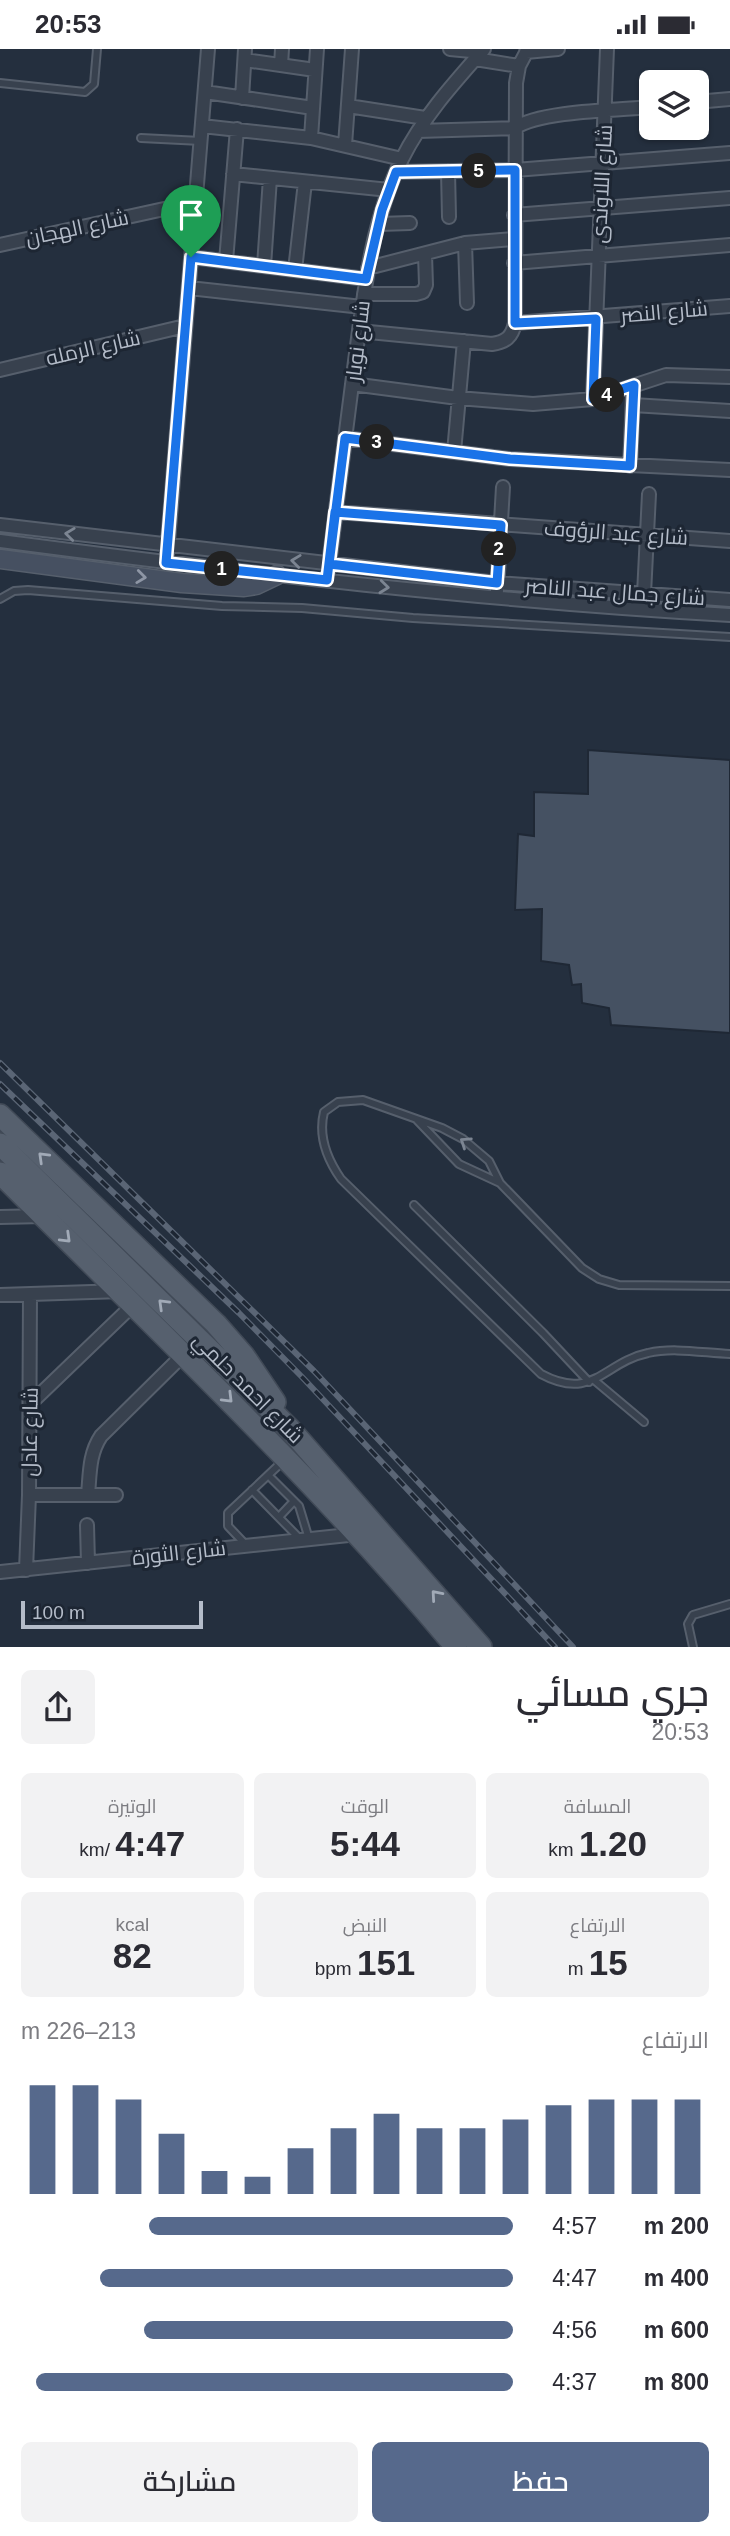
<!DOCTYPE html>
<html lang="ar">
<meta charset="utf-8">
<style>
:root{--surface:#fff;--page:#f2f2f3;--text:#2b2b33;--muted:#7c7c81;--accent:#56698c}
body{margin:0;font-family:Arial,Cairo,sans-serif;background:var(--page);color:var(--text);direction:rtl;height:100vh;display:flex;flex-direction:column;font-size:26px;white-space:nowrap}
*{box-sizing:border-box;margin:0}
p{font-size:23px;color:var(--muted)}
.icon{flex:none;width:38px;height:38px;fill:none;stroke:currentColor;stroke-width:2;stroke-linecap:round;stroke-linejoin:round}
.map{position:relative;height:1598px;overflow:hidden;direction:ltr}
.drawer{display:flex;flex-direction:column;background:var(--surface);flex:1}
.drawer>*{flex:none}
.controls{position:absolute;left:639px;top:21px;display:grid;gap:14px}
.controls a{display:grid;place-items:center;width:70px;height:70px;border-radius:10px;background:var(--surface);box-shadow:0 2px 5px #0004;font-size:35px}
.scale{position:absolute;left:21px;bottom:18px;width:182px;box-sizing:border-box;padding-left:7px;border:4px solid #b4bcc9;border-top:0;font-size:19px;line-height:24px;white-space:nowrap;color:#b4bcc9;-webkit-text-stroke:5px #1d2633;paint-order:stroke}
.pin{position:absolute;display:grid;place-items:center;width:60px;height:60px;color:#fff;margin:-72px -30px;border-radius:50% 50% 50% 0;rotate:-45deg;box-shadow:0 0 7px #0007}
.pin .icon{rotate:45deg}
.km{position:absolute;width:35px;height:35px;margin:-18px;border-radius:50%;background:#222;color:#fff;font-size:19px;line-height:35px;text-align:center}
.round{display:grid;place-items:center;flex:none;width:74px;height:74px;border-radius:10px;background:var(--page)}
.head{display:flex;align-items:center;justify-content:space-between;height:119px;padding:0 21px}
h1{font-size:38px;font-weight:600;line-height:52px}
.metrics{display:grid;grid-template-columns:repeat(3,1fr);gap:10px;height:119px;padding:7px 21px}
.metrics div{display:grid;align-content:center;border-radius:10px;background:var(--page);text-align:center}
.metrics b{font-size:35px;font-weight:600}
.metrics small{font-size:19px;font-weight:400}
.metrics p{font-size:19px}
.chart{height:196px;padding:14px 21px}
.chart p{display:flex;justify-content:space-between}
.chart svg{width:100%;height:126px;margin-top:7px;stroke:var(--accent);stroke-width:6}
.button{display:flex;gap:14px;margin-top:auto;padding:14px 21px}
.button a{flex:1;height:80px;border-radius:10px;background:var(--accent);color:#fff;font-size:28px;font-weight:600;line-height:80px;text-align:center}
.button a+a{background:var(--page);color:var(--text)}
ul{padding:0 21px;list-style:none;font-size:23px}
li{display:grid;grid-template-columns:112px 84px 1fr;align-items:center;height:52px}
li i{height:18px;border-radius:9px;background:var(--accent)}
.status{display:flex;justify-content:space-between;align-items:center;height:49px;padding:0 35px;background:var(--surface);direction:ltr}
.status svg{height:19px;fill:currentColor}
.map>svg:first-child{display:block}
.building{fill:#455162;stroke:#1f2835;stroke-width:2}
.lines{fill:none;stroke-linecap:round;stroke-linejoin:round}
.service-casing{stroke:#565f6c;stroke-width:10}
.minor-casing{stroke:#565f6c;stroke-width:16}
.secondary-casing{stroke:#565f6c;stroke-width:21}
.primary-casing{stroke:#414a57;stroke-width:24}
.service{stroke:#38414e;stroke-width:6}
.minor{stroke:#38414e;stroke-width:12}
.secondary{stroke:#465061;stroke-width:18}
.primary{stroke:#56606e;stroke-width:21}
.rail-casing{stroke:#5a6575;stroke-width:6}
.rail{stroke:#1d2633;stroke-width:3.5;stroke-dasharray:10;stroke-linecap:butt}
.oneway{stroke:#7c8592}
.oneway2{stroke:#8e96a5}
.oneway3{stroke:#a1aab7}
.route-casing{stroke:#fff;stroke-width:14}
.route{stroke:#1a73e8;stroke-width:9}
.labels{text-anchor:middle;stroke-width:6;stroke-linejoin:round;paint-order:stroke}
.street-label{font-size:21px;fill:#b4bcc9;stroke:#1d2633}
</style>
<div class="status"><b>20:53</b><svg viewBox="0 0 49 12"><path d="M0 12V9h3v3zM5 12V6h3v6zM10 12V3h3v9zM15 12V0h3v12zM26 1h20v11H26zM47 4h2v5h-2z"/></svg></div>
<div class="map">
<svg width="730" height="1598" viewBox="0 0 730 1598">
<rect width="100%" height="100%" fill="#242f3e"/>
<path class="building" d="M 588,701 L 730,711 L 730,984 L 611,976 L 609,959 L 582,954 L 581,935 L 572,936 L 569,916 L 541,912 L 542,860 L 515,861 L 518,785 L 534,787 L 534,743 L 588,745 Z"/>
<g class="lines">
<g class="service-casing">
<path id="service" d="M 0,34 L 85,43 L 94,35 L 97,0
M 141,89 L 201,92
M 0,550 L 14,542 L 28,541 L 222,557 L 302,559 L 413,569 L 730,588
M 417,1071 L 459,1115 L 500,1134
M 414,1156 L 543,1284 L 589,1333
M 730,1237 L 619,1236 L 599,1230 L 582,1219 L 500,1134 L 489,1112 L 463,1090 L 442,1079 L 363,1051 L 338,1053 L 324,1063 C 318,1087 327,1110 341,1130 L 541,1325 C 593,1353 604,1313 648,1304 C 674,1298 704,1304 730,1305
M 594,1331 L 644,1373
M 268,1426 L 299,1457 L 309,1490
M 252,1441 L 300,1490
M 279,1468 L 294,1452
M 246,1496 L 228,1477 L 228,1464 L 282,1413
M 693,1598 L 688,1575 L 693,1566 L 730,1555"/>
</g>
<g class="minor-casing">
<path id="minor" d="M 450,0 L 482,3
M 526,3 L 558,0
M 475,10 L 519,17
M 245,11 L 315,21
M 281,16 L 282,0
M 205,43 L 313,59
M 242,49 L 245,0
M 696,53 L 730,50
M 348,57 L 425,69
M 202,77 L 311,89 L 402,110
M 418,82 L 515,79 C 539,62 618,61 651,58
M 311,89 L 317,0
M 345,96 L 352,0
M 448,122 L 449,168
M 396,123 L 515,121 L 730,104
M 233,125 L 389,141
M 514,166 L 730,149
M 379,175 L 410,174
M 465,194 L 467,254
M 0,196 L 196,153
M 191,208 L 366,230
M 226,212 L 237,80
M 514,214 L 730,196
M 264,217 L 270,129
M 368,219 L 465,194 L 514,190
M 295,221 L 305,133
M 189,239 L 362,258
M 364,245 L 416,245 L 423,243 L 426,236 L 425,205
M 515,274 L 730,257
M 359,282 L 492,295 C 506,293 512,288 515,274 L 516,34 L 519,17 L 528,0
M 0,321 L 185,277
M 352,335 L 458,349 L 533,355 L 593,350 L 666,326 L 730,328
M 593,350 L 607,0
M 633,356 L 730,362
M 345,389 L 510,410 L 730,421
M 454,403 L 464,292
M 630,417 L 633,347
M 336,463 L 730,492
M 0,476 L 497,534 L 730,551
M 0,492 C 243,524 486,552 730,566
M 167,505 L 208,0
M 328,523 C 337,453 346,382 355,312 C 364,244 371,173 402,110 C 423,68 453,35 484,0
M 497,542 L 503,438
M 644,545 L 649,445
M 0,1168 L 44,1167
M 0,1246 L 122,1242
M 31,1354 L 134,1255
M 29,1446 L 116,1446
M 88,1446 C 90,1424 89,1405 101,1387 L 184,1305
M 87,1476 L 88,1514
M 26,1521 L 29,1446 L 30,1246
M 0,1523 L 358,1485"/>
</g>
<g class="secondary-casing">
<path id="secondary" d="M 0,510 L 182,534 L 244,538 L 256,536 L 277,526"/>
</g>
<g class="primary-casing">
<path id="primary" d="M 0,1066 L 216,1275 L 244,1307 L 275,1353
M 0,1095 L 289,1379 L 481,1598
M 0,1124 C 155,1279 315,1429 456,1598"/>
</g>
<use href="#service" class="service"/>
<use href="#minor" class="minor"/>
<use href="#secondary" class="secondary"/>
<use href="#primary" class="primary"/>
<g class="rail-casing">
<path id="rail" d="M 0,1014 L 314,1322 L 573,1598
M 0,1035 L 239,1264 L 303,1329 L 555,1598"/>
</g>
<use href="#rail" class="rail"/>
</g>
<defs><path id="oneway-chevron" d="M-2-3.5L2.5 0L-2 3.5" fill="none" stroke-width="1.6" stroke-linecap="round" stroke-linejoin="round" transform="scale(1.75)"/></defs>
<g class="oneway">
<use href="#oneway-chevron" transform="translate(70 485) rotate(-173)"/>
<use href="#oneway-chevron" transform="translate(296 512) rotate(-173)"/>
<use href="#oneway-chevron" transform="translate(384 538) rotate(6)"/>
<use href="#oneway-chevron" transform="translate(465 1093) rotate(-146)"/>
</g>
<use class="oneway2" href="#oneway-chevron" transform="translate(141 528) rotate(7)"/>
<g class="oneway3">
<use href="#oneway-chevron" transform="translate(43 1108) rotate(-136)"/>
<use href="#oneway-chevron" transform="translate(66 1189) rotate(44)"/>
<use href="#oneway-chevron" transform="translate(163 1255) rotate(-136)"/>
<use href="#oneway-chevron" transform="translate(228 1349) rotate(45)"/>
<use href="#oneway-chevron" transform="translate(436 1546) rotate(-131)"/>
</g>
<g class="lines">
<g class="route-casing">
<path id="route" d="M 191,208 L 166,514 L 327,531 L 335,463 L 501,476 L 497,534 L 329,515 L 345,389 L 510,410 L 630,417 L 634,336 L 593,350 L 596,270 L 515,274 L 515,121 L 396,123 L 382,161 L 366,230 L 191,208"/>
</g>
<use href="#route" class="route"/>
</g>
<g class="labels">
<g class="street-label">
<text transform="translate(602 135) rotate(-87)" y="7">شارع اللاوندى</text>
<text transform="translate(77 179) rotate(-12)" y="7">شارع الهجان</text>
<text transform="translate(664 263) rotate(-5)" y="7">شارع النصر</text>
<text transform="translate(358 292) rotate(-83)" y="7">شارع نوبار</text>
<text transform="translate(93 299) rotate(-13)" y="7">شارع الرمله</text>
<text transform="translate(616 484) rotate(4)" y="7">شارع عبد الرؤوف</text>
<text transform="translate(615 543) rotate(4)" y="7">شارع جمال عبد الناصر</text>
<text transform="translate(248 1339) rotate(45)" y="7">شارع احمد حلمي</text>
<text transform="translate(30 1383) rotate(-89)" y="7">شارع عادل</text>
<text transform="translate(179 1504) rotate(-6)" y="7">شارع الثورة</text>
</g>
</g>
</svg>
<div class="controls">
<a><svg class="icon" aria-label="layers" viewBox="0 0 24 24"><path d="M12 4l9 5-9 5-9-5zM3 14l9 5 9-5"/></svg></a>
</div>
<div class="scale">100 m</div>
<div class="pin" style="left:191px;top:208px;background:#1e9e55"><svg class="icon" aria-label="arrive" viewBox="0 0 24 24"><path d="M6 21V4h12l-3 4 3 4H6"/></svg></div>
<b class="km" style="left:222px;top:520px">1</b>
<b class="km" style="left:499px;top:500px">2</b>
<b class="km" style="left:377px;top:393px">3</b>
<b class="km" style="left:607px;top:346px">4</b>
<b class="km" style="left:479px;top:122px">5</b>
</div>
<section class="drawer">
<div class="head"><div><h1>جري مسائي</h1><p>20:53</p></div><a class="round"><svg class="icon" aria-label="share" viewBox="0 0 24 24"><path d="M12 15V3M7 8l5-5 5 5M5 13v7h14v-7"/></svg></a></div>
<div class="metrics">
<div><p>المسافة</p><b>1.20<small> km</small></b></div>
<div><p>الوقت</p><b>5:44</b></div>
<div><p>الوتيرة</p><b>4:47<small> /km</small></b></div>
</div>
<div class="metrics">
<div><p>الارتفاع</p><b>15<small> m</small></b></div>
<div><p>النبض</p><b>151<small> bpm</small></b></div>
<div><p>kcal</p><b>82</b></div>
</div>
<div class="chart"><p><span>الارتفاع</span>213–226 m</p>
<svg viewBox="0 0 160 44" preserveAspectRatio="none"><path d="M5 44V6M15 44V6M25 44V11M35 44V23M45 44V36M55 44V38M65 44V28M75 44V21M85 44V16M95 44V21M105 44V21M115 44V18M125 44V13M135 44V11M145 44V11M155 44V11"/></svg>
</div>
<ul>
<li><b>200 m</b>4:57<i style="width:74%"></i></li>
<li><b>400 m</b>4:47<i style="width:84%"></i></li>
<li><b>600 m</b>4:56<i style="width:75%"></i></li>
<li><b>800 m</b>4:37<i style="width:97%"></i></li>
</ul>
<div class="button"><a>حفظ</a><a>مشاركة</a></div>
</section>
